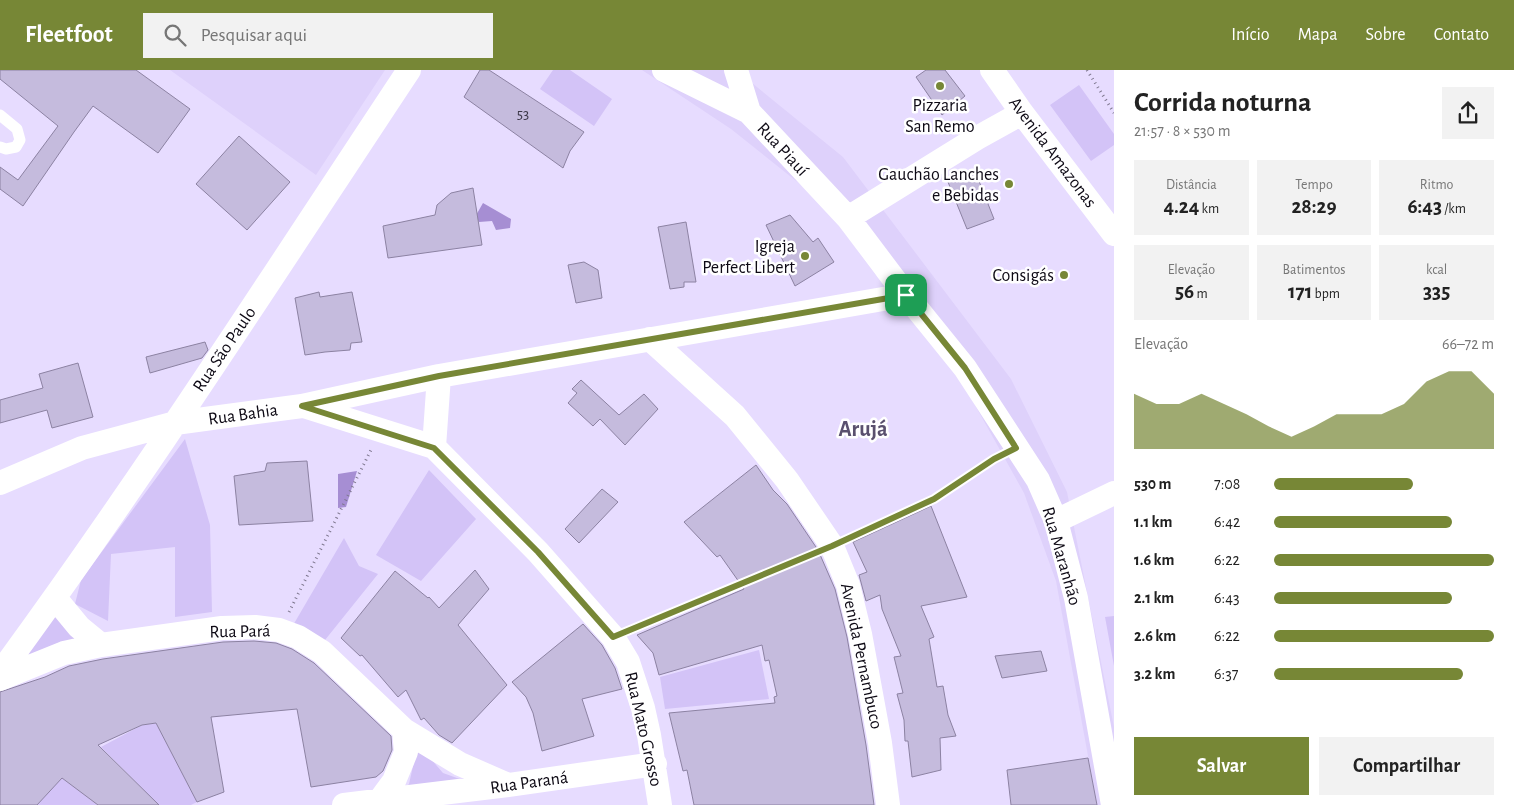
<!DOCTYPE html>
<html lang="pt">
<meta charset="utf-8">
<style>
:root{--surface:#fff;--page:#f2f2f2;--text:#222;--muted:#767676;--accent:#778736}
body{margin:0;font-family:"Alegreya Sans",sans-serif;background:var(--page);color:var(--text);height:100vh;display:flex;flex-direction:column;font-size:19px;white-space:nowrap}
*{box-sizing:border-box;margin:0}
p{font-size:16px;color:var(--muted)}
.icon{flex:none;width:28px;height:28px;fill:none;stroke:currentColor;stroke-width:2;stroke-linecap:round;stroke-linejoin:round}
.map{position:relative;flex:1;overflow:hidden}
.details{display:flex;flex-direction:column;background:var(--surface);width:400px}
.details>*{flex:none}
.pin{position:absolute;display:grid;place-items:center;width:42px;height:42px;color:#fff;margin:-21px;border-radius:10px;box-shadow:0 2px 8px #0006}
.round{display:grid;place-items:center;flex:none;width:52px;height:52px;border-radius:0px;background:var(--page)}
.headline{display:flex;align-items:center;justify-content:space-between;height:85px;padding:0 20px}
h1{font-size:28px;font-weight:700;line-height:38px}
.stats{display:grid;grid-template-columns:repeat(3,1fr);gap:8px;height:85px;padding:5px 20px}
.stats div{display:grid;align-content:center;border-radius:0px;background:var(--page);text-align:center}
.stats b{font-size:21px;font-weight:700}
.stats small{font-size:14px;font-weight:400}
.stats p{font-size:14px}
.chart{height:140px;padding:10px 20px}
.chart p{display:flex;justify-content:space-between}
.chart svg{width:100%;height:90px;margin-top:5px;fill:var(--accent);opacity:.7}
.primary-button{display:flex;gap:10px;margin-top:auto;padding:10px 20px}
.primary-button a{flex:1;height:58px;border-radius:0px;background:var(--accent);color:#fff;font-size:20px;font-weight:700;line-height:58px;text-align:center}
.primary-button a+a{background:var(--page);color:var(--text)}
ul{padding:0 20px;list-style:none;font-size:16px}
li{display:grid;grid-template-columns:80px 60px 1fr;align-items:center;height:38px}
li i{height:12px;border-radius:6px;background:var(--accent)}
header{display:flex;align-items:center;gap:30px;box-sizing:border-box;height:70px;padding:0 25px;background:var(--accent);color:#fff}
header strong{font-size:24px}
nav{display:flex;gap:28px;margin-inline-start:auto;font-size:18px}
.search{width:350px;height:45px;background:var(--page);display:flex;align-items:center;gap:12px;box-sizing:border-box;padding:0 18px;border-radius:0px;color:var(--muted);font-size:19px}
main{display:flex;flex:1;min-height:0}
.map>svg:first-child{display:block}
.built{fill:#ded1fb}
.green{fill:#d3c3f7}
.water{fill:#a68ed3}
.building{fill:#c5bbdd;stroke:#8c82a2}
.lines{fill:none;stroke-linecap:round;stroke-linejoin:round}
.path{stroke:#7f788f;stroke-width:3;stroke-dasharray:1 4;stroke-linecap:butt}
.lane{stroke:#fff;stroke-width:11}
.street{stroke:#fff;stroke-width:24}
.route-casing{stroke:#fff;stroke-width:10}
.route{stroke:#778736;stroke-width:6}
.poi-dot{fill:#778736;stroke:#fff;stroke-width:2}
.labels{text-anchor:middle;stroke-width:5;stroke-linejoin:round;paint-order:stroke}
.number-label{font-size:15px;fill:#3b3646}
.poi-label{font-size:18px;fill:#0d0914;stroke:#fff;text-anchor:end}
.street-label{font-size:18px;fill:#0d0914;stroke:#fff}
.district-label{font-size:22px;font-weight:bold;fill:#5a506e;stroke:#fff}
</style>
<header>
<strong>Fleetfoot</strong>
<div class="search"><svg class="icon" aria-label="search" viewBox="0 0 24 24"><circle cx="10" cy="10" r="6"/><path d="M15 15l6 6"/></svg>Pesquisar aqui</div>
<nav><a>Início</a><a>Mapa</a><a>Sobre</a><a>Contato</a></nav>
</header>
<main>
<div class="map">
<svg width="1114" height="735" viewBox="0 0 1114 735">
<rect width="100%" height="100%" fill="#e7dcff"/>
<path class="built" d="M 170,0 L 385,0 L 316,105 Z
M 642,0 L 736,0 L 843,87 L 1011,309 L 1067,422 L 1114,657 L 1114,735 L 1097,735 L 1056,511 L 1024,423 L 932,258 L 875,204 L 820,130 L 731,59 Z"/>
<path class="green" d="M 553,0 L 570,0 L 612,29 L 594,56 L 540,19 Z
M 1079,15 L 1114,64 L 1114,75 L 1091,91 L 1050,35 Z
M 185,369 L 210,455 L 212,542 L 175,547 L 175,477 L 111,484 L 108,551 L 75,534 L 81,510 Z
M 429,400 L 476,449 L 421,511 L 376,485 Z
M 344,468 L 359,496 L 378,504 L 325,570 L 292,557 Z
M 54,538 L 80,576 L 16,593 Z
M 1114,546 L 1114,596 L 1105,547 Z
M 759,580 L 769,629 L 665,639 L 660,607 Z
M 156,653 L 197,732 L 191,735 L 159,735 L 101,677 L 142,655 Z
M 418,674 L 443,703 L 482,717 L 398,727 L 409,714 Z
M 62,708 L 98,735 L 37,735 Z"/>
<path class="water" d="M 483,133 L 511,149 L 510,158 L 496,160 L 492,151 L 479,152 L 475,147 Z
M 357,401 L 346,437 L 338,438 L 338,404 Z"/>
<path class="building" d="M 0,0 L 136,0 L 190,39 L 158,83 L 93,36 L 74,62 L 23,136 L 0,119 L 0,97 L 18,110 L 58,56 L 0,9 Z
M 480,0 L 489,0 L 584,62 L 570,81 L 563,98 L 464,27 Z
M 926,0 L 945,0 L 965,26 L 942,45 L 916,7 Z
M 239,66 L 290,112 L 247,160 L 196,114 Z
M 975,101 L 994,149 L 967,159 L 948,112 Z
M 473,118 L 482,175 L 388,188 L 383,156 L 435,145 L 437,135 L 451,123 Z
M 790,145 L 813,172 L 818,168 L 834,192 L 795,216 L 766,155 Z
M 686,152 L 696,212 L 684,212 L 684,217 L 670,219 L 658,157 Z
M 584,192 L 598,200 L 602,228 L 576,233 L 568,195 Z
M 319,222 L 320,227 L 352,222 L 362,272 L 351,273 L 350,280 L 325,282 L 305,285 L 295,228 Z
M 205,272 L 208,280 L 202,288 L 150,303 L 146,287 Z
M 78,293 L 93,347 L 52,358 L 47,340 L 0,353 L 0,330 L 43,318 L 39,304 Z
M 581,310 L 619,345 L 644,324 L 658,339 L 625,375 L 600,349 L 593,356 L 568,333 L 577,323 L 572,319 Z
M 307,391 L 313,451 L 239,455 L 234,406 L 265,401 L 267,393 Z
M 756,395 L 773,420 L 787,434 L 818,480 L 835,519 L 847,567 L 866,675 L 874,735 L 694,735 L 687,700 L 683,701 L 669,643 L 775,633 L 774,627 L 777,626 L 769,590 L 765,591 L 762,575 L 659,605 L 653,583 L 637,565 L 744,519 L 720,485 L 717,487 L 684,452 Z
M 602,419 L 618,432 L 579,473 L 565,459 Z
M 931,436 L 967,527 L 921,536 L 934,567 L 929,569 L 937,617 L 943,616 L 948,645 L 956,666 L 940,668 L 941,700 L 912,707 L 908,671 L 905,671 L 904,650 L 897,624 L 903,623 L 894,587 L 901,586 L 882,539 L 880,525 L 866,531 L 859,505 L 867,502 L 853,472 Z
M 475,500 L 489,519 L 458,555 L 507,615 L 452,673 L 439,665 L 424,648 L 421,650 L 406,620 L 398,627 L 362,585 L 360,586 L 341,568 L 395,501 L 428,528 L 429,527 L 439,538 Z
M 583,554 L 602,575 L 615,598 L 622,619 L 582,629 L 594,666 L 542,681 L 533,643 L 526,627 L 512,612 Z
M 254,571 L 276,573 L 292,579 L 314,593 L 391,666 L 392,680 L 383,701 L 376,707 L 311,717 L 297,639 L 211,647 L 224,722 L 197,732 L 156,653 L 142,655 L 98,675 L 159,735 L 98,735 L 62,708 L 37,735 L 0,735 L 0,622 L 45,607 L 69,596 L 103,589 L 223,572 Z
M 1041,581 L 1047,601 L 1002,608 L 995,586 Z
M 1088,688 L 1097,735 L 1011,735 L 1007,700 Z"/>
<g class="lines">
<path class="path" d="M 1087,0 L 1114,43
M 850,468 L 934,429 L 998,387
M 289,542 L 371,380
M 633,559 L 812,484"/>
<path class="lane" d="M 0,45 L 17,59 L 20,70 L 16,77 L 6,79 L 0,77"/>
<path class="street" d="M 664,0 L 749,42
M 736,0 L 749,42 L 848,148 L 906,225 L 965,298 L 1038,410 L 1056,451 L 1076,528 L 1113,735
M 992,0 L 1022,43 L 1114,164
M 848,148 L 977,68 L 1022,43
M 650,269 L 735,346 L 787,410 L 832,476 L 848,515 L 860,564 L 880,673 L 888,735
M 304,336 L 434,377 L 538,482 L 613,567 L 628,592 L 643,638 L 649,665 L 660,735
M 434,377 L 439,306
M 0,413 L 82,378 L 175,353 L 302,336 L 439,306 L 906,225
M 1056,451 L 1114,423
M 55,528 L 79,557 L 101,575
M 0,603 C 144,407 275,202 409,0
M 0,609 L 64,583 L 101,575 L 222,558 L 255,557 L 279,560 L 298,567 L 322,582 L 404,660 L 460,694 L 508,715
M 380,730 L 394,711 L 406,682 L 404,660
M 344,735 L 508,715 L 655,694"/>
</g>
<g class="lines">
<g class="route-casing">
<path id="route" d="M 906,225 L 965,298 L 1016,378 L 994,389 L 934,429 L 832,476 L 613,567 L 538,482 L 434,378 L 302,336 L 439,306 Z"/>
</g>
<use href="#route" class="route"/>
</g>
<g class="poi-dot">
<circle cx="940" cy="16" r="5"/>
<circle cx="1009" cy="114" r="5"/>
<circle cx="805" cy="186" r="5"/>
<circle cx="1064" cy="205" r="5"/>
</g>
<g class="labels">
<g class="number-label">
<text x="523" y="49">53</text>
</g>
<g class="poi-label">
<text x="940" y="41" text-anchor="middle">Pizzaria<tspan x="940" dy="21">San Remo</tspan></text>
<text x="999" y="110">Gauchão Lanches<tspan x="999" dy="21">e Bebidas</tspan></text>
<text x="795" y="182">Igreja<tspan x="795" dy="21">Perfect Libert</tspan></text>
<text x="1054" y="211">Consigás</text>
</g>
<g class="street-label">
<text transform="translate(783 79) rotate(47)" y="6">Rua Piauí</text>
<text transform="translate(1053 82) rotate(53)" y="6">Avenida Amazonas</text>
<text transform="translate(224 279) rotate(-56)" y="6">Rua São Paulo</text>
<text transform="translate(243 344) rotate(-8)" y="6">Rua Bahia</text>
<text transform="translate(1062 486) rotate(74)" y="6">Rua Maranhão</text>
<text transform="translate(240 561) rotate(-1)" y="6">Rua Pará</text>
<text transform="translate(862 586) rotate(78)" y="6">Avenida Pernambuco</text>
<text transform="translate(644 659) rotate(77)" y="6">Rua Mato Grosso</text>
<text transform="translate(529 712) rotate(-8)" y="6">Rua Paraná</text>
</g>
<g class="district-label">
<text x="863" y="366">Arujá</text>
</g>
</g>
</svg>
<div class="pin" style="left:906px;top:225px;background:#1e9e55"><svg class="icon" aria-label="arrive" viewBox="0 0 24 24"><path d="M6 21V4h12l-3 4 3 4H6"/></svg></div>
</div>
<section class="details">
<div class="headline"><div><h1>Corrida noturna</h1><p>21:57 · 8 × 530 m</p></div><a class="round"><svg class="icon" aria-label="share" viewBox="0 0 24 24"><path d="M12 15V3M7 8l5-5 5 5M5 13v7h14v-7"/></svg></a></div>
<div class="stats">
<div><p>Distância</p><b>4.24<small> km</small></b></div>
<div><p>Tempo</p><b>28:29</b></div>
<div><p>Ritmo</p><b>6:43<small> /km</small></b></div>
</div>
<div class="stats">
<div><p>Elevação</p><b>56<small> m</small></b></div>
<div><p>Batimentos</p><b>171<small> bpm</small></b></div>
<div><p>kcal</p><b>335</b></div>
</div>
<div class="chart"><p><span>Elevação</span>66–72 m</p>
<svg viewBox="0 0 160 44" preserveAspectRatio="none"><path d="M0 44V17L10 22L20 22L30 17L40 22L50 27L60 33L70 38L80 33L90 27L100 27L110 27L120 22L130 11L140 6L150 6L160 17V44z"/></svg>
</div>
<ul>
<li><b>530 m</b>7:08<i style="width:63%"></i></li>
<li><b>1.1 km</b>6:42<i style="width:81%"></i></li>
<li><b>1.6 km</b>6:22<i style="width:100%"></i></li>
<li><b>2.1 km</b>6:43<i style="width:81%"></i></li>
<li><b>2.6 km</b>6:22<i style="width:100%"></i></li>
<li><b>3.2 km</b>6:37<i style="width:86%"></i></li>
</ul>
<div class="primary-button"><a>Salvar</a><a>Compartilhar</a></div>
</section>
</main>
